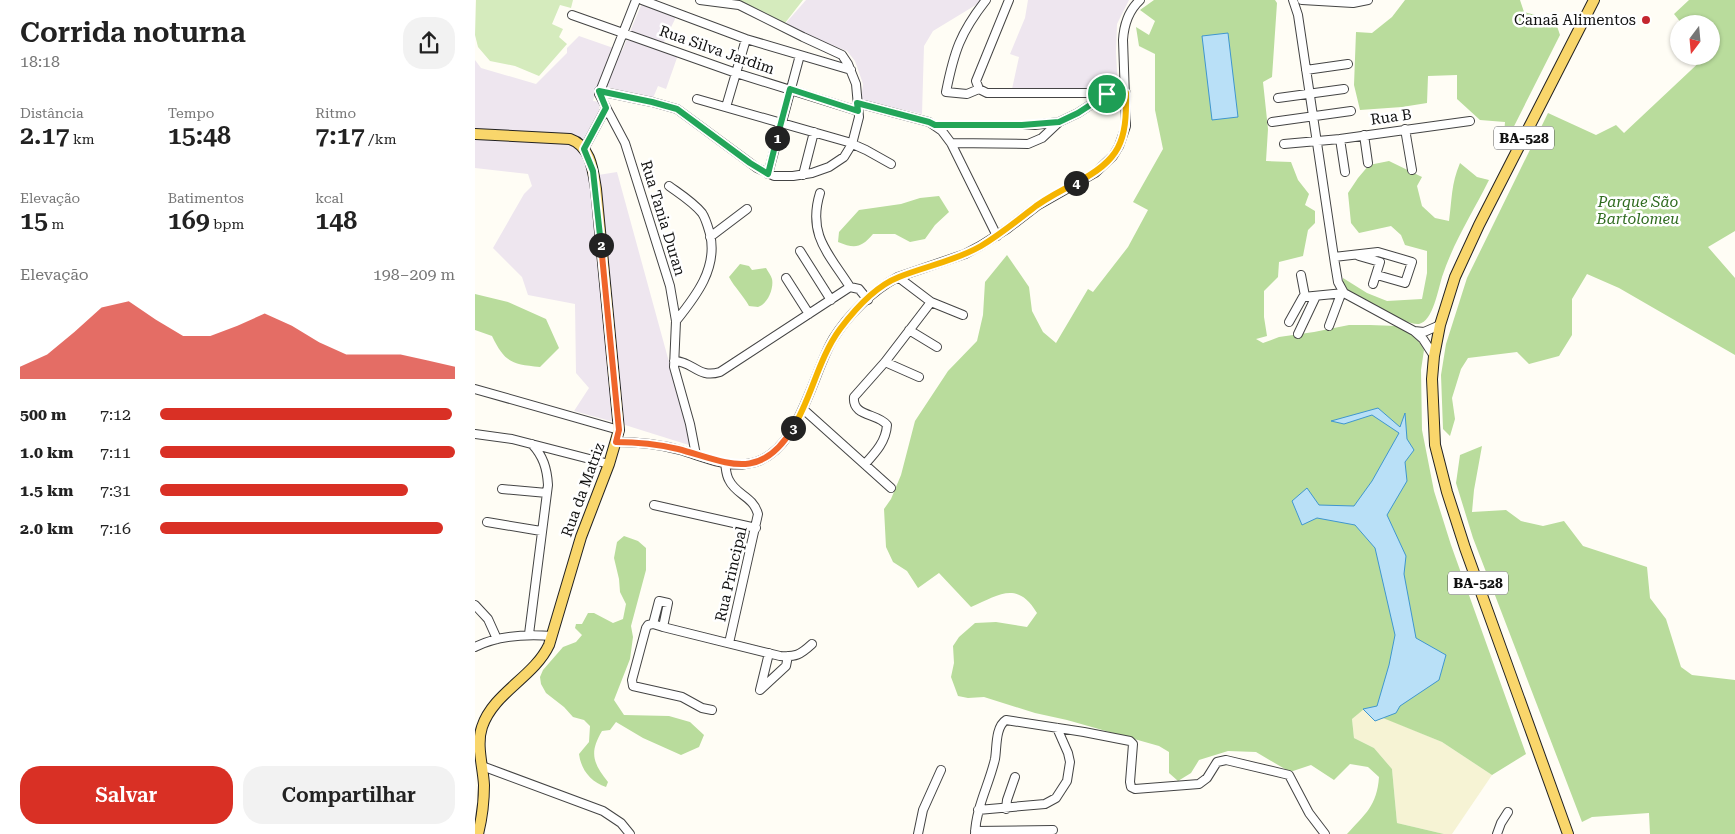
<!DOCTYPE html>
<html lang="pt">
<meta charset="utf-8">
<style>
:root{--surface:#fff;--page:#f2f2f2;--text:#222;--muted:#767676;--accent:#d93025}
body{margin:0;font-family:"Roboto Serif",serif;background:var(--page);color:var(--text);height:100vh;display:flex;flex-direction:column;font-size:19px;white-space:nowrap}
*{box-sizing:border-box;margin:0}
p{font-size:16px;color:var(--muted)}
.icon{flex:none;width:28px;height:28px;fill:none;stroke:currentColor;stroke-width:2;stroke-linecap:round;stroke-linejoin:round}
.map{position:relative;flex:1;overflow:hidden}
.side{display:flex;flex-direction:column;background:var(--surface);width:475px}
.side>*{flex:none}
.needle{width:32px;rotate:196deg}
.controls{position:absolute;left:1195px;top:15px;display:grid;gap:10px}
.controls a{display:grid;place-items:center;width:50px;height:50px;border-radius:50%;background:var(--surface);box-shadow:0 1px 4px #0004;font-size:25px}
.pin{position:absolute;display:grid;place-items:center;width:42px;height:42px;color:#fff;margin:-21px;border:2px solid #fff;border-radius:50%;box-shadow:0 1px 5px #0007}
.km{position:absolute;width:25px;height:25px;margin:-12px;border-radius:50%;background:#222;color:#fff;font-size:14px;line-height:25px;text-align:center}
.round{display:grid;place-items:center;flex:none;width:52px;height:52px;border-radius:20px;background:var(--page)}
.head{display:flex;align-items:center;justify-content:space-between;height:85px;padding:0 20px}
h1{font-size:28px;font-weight:600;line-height:38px}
.figures{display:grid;grid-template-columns:repeat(3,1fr);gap:8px;height:85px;padding:5px 20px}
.figures div{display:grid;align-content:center}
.figures b{font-size:25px;font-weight:600}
.figures small{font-size:14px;font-weight:400}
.figures p{font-size:14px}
.chart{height:140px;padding:10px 20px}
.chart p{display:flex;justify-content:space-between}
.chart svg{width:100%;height:90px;margin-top:5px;fill:var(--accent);opacity:.7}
.cta{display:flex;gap:10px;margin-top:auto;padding:10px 20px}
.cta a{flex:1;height:58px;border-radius:20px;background:var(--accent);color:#fff;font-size:20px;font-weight:600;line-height:58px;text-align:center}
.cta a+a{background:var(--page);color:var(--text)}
ul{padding:0 20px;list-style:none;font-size:16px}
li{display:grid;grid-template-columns:80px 60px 1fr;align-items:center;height:38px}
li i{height:12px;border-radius:6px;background:var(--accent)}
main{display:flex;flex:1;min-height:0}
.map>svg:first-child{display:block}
.industrial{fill:#eee6ef}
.farmland{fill:#f6f3d4}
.green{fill:#d5ebbd}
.forest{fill:#b9dc9c}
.water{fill:#b9e0f7;stroke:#3f96cf}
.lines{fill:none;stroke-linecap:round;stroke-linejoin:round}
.minor-casing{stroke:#444;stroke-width:10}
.major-casing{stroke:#222;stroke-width:12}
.minor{stroke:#fff;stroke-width:8}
.major{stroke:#f9d66b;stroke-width:10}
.split-1-casing{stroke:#fff;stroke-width:10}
.split-2-casing{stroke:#fff;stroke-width:10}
.split-3-casing{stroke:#fff;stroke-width:10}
.split-4-casing{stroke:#fff;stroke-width:10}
.split-5-casing{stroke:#fff;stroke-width:10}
.split-1{stroke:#22a559;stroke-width:6}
.split-2{stroke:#22a559;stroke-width:6}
.split-3{stroke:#f0652b;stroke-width:6}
.split-4{stroke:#f5b400;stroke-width:6}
.split-5{stroke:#f5b400;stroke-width:6}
.poi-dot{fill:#c4262e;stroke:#fff;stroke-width:2}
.labels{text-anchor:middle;stroke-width:5;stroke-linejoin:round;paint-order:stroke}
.shield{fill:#fff;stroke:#585858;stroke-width:1}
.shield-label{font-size:14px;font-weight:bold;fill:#111}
.poi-label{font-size:15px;fill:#111;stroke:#fff;text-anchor:end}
.street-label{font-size:15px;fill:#111;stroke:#fff}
.park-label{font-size:15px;font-style:italic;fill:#2f6b1f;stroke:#fff}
</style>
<main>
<section class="side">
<div class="head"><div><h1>Corrida noturna</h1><p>18:18</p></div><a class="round"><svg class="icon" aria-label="share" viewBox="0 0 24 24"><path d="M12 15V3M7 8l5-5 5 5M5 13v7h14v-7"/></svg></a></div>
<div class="figures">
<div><p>Distância</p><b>2.17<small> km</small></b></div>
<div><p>Tempo</p><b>15:48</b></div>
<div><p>Ritmo</p><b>7:17<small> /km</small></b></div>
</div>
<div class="figures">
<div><p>Elevação</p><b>15<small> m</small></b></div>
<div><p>Batimentos</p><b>169<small> bpm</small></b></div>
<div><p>kcal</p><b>148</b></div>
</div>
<div class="chart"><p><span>Elevação</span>198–209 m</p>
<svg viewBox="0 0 160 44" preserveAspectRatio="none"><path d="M0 44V38L10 32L20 21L30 9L40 6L50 15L60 23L70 23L80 18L90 12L100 18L110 26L120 32L130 32L140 32L150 35L160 38V44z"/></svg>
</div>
<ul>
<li><b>500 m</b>7:12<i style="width:99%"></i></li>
<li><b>1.0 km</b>7:11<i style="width:100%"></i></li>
<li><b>1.5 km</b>7:31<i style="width:84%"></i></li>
<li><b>2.0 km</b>7:16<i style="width:96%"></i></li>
</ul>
<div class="cta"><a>Salvar</a><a>Compartilhar</a></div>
</section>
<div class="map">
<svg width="1260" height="834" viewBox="0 0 1260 834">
<rect width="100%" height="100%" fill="#fffdf5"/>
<path class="industrial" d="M 331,0 L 509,0 L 458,31 L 449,46 L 447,114 L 386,100 L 388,84 L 380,61 L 372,51 L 341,39 L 310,24 Z
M 553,0 L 654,0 L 642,24 L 641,52 L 643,90 L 537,89 L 544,57 L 535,54 L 550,18 Z
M 167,3 L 202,15 L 186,48 L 203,55 L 191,89 L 183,86 L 178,98 L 123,85 L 118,101 L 125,102 L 123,117 L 112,137 L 101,145 L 113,162 L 117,176 L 142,172 L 217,446 L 150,425 L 99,411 L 114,388 L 101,373 L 100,304 L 53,295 L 47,277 L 18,248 L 49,194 L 57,186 L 53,174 L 0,168 L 0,60 L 6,68 L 61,84 L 92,53 L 92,48 L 104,36 L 147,51 Z"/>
<path class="farmland" d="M 888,709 L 967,742 L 1017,775 L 977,834 L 969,834 L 922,823 L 917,769 L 899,748 L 879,738 L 877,719 Z"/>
<path class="green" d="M 1,0 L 98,0 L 96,8 L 85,5 L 77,24 L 88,29 L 84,37 L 92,44 L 64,76 L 40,66 L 15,61 L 3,47 L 0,35 Z
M 254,0 L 328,0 L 310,23 L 263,1 Z"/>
<path class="forest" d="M 679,0 L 800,0 L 802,3 L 797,77 L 788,82 L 793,129 L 791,161 L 816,162 L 823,180 L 834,194 L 830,205 L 840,211 L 840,223 L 833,230 L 828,256 L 804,262 L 803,277 L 789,291 L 789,317 L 792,336 L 781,339 L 788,343 L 804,337 L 839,332 L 874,325 L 895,325 L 922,326 L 937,335 L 946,344 L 949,350 L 946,370 L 947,430 L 959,491 L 976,545 L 1051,754 L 1017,775 L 967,742 L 908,718 L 900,721 L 889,709 L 877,719 L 879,738 L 899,748 L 917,769 L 922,823 L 969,834 L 872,834 C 890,814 902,806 904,777 L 893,767 L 875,764 L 859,780 L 836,765 L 815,772 L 781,752 L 753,751 L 724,760 L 716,773 L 703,781 L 694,773 L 694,752 L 684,746 L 592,720 L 560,713 L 509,697 L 493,698 L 483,696 L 476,677 L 479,663 L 478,646 L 484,637 L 500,623 L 521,622 L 552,627 L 562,613 C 542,580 524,595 496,607 L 464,573 L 443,588 L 432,571 L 418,562 L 411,547 L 409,509 L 416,499 L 426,475 L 440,421 L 473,371 L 502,341 L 508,315 L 510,282 L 532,255 L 554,287 L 557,311 L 568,332 L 581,343 L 613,289 L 618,292 L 653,247 L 673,210 L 658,202 L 688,149 L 680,110 L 680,54 L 664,46 L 661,27 L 674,35 L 680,21 L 665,10 Z
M 930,0 L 1045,0 L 1049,12 L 1068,17 L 1079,17 L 1085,35 L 1028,148 L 1030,122 L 1005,120 L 982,99 L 982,75 L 953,76 L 952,103 L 927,107 L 885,110 L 879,85 L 881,32 L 897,33 L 917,17 Z
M 1214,0 L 1260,0 L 1260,231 L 1233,247 L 1260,278 L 1260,355 L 1144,288 L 1112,274 L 1097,299 L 1097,335 L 1084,356 L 1054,364 L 1042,352 L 993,358 L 986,369 L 977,398 L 980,419 L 975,436 L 968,429 L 966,375 L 971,344 L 992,278 L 1073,113 L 1121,135 L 1141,125 L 1149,133 L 1231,56 L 1236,56 L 1236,24 L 1207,24 L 1199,14 Z
M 914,161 L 947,177 L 942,186 L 947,206 L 960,218 L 974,221 C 977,200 976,184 985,163 L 1002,177 L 1014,180 C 998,212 978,243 967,277 C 963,290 958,321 944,324 C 930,326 881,295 868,287 L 868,278 L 892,293 L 912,301 L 947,299 L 952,273 L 952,251 L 930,245 L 926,235 L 916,226 L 884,233 L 876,223 L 873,193 L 883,178 L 894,165 Z
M 464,196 L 474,212 L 460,225 L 450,239 L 435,242 L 420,234 L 398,234 C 386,248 380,249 363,242 L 364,232 L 384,210 L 426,204 L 445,198 Z
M 265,264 L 274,266 L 277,270 L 291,268 C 293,272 296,275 297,279 C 299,288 293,304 283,307 C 281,307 276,306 274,306 C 268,295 260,288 254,277 Z
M 0,294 L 33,302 L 71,319 L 84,348 L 65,367 C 37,364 30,363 17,336 L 0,330 Z
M 1007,446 L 999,490 L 997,512 L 1031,510 L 1046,521 L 1068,526 L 1089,521 L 1108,546 L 1172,567 L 1175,598 L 1191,619 L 1206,667 L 1217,675 L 1260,680 L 1260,834 L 1175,834 L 1174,813 L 1117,817 L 1107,822 L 998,538 L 981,483 L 985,455 Z
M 149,536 L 163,541 L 171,548 L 171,570 L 156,626 L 158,637 L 155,659 L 139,700 L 149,715 L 194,716 L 215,722 L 229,735 L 224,747 L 206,755 L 168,738 L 141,722 L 135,730 L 127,731 C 114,753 118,763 133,782 L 131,787 C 116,782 106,770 104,754 L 114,742 L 115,726 L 109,720 L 98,717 L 89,707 L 71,693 L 66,684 L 65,677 L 68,670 L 88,647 L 101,642 L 107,635 L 100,628 L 101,624 L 107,624 L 113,613 L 119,613 L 138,623 L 148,619 L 151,604 L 145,592 L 144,579 L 139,558 L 142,542 Z"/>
<path class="water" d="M 753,33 L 763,117 L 737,120 L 727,36 Z
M 903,408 L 925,427 L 930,413 L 932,439 L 939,450 L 930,462 L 932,481 L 912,515 L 931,556 L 929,574 L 941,638 L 971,655 L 964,680 L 925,706 L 921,713 L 900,721 L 888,709 L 902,706 L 914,665 L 920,635 L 900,548 L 880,525 L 842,518 L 827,525 L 817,501 L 832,488 L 844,505 L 879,506 L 897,481 L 924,433 L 897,415 L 869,424 L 856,421 Z"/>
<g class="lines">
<g class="minor-casing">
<path id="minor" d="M 161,0 L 124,94 L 150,143 L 195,286 L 201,321 L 199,367 L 215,424 L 221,455
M 167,0 L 271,39 L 376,70
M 818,0 L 823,15 L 860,264 L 863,282 L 869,293 L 939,331 L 948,339 L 959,356
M 827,0 L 878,3 L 893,0
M 97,15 L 261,73 L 383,111
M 831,70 L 873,64
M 504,89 L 512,93 L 651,93
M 504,89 L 492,94 L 471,92 C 479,52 485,33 511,0
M 504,89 L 501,81 L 534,0
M 124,91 L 177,102 L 202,109 L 282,168 L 299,176 L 318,176 L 337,173 L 354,167 L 369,157 L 377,144 L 384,117 L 381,84 L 373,64 L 367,55 L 328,37 L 264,5 L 225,0
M 803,98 L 869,89
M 222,99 L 373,142 L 391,150 L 416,164
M 382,103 L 454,122 L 467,131 L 476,143 L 522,236
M 251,107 L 271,39
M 797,122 L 876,111
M 460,125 L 560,125 L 584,122 L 603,113 L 632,94
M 930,129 L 937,170
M 889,135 L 893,163
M 865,139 L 870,172
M 476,143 L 553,144 L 567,138 L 584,122
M 809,144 L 865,139 L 995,121
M 109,149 L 131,108
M 293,174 L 325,55
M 328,175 L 339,132
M 194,186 C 205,194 218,202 227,213 C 231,219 233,227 235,234 C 243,268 221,296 201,321
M 345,193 C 332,235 354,254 375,287
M 235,237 L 272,209
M 325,251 L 356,300
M 884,256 L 905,262 L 898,284
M 859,257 L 903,252 L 937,262 L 930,283 L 902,275
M 826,275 L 830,296
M 423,277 L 456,302 L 488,315
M 311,278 L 334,314
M 814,322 L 828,297 L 869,293
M 854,326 L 866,294
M 434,330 L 462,347
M 939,331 L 949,332 L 965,325
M 823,334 L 841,296
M 199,361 C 218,361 223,379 245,372 L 375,287 L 384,289 L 393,300
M 410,362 L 444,377
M 0,389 L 144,430
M 328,409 L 416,488
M 0,434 L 37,439 L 134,464
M 141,442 C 163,442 184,444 205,450 C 226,456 249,467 271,464 C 323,459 336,376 358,339 C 373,315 398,290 423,277 L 490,254 L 505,246 L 532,229 L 562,206 L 620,173 L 638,156 L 644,146 L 651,126 L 648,40 C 649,24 653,11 665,0
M 250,463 C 251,469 251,475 254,480 C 261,495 278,496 283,514 L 254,643
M 390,464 C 401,452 411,441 412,425 C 403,413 377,417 379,397 L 410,362 L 456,302
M 27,489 L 72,493
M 179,505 L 281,528
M 12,522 L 66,531
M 0,605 L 13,619 L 22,639
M 178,624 L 173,625 L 171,628 L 157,680 L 158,686 L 207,697 L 227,708 L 237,710
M 188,627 L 193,603 L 184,601 L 178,624 L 188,627 L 305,656 C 321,657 325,655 337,644
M 54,634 L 73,485 C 72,468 68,456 57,444
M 0,647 C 24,635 51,634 77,636
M 294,653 L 285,690 L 311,666 L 313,656
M 7,766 L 128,811 L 146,823 L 155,834
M 531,809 L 532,800 L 540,777
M 503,810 L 570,804 L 581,798 L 592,781 L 595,762 L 593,753 L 582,728
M 500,831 L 578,830
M 443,834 L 448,810 L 466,770
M 500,834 C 501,807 514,785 520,759 C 522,748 520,727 531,720 L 609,732 L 655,741 L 658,744 L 655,782 L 656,787 L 660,789 L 724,784 L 732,778 L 742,762 L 751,760 L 814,775 L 834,813 L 850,834
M 1022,834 L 1026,823 L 1033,812"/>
</g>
<g class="major-casing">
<path id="major" d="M 0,134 L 95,139 C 116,146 118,171 121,189 L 144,430 L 134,464 L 106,537 L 74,645 C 59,677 18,693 7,727 C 1,745 8,766 9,785 C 9,801 7,818 3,834
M 1093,834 L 990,548 L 972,492 L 960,445 L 957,379 L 959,356 L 965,325 L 980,277 L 1004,225 L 1119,0"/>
</g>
<use href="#minor" class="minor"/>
<use href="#major" class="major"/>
</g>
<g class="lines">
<g class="split-1-casing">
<path id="split-1" d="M 302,138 L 315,89 L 383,111 L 382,103 L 454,122 L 460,125 L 547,125 L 584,122 L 603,113 L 632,94"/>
</g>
<g class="split-2-casing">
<path id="split-2" d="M 126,245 L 118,171 L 109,149 L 131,108 L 124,91 L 177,102 L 202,109 L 275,163 L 293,174 L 302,138"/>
</g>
<g class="split-3-casing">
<path id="split-3" d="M 126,245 L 143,420 L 144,430 L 141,442 C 162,442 182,444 203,449 C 252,462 285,483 318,428"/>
</g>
<g class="split-4-casing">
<path id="split-4" d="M 318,428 C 337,397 343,359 365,329 C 380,309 401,286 424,277 C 451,266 480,261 506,246 C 526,234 543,220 561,206 C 574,197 587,190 601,183"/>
</g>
<g class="split-5-casing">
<path id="split-5" d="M 601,183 C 645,160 652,142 651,93 L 632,94"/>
</g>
<use href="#split-1" class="split-1"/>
<use href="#split-2" class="split-2"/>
<use href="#split-3" class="split-3"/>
<use href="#split-4" class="split-4"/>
<use href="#split-5" class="split-5"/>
</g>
<circle class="poi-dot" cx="1171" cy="20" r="5"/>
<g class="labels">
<g class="shield">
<rect x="1019" y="126.5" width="60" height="23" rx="4"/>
<rect x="973" y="571.5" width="60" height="23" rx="4"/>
</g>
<g class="shield-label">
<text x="1049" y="143">BA-528</text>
<text x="1003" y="588">BA-528</text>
</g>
<g class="poi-label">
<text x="1161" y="25">Canaã Alimentos</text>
</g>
<g class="street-label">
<text transform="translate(242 50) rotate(19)" y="5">Rua Silva Jardim</text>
<text transform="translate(916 117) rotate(-8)" y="5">Rua B</text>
<text transform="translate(188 218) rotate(73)" y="5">Rua Tania Duran</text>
<text transform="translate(108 490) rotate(-70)" y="5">Rua da Matriz</text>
<text transform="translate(256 574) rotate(-77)" y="5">Rua Principal</text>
</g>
<g class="park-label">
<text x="1163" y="207">Parque São<tspan x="1163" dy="17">Bartolomeu</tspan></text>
</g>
</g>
</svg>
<div class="controls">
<a><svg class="needle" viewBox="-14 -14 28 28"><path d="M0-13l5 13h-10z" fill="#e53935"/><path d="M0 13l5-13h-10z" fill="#767676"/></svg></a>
</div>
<div class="pin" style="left:632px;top:94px;background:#1e9e55"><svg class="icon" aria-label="arrive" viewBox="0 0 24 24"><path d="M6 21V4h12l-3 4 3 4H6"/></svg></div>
<b class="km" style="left:302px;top:138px">1</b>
<b class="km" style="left:126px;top:245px">2</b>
<b class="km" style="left:318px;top:428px">3</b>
<b class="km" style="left:601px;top:183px">4</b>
</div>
</main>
